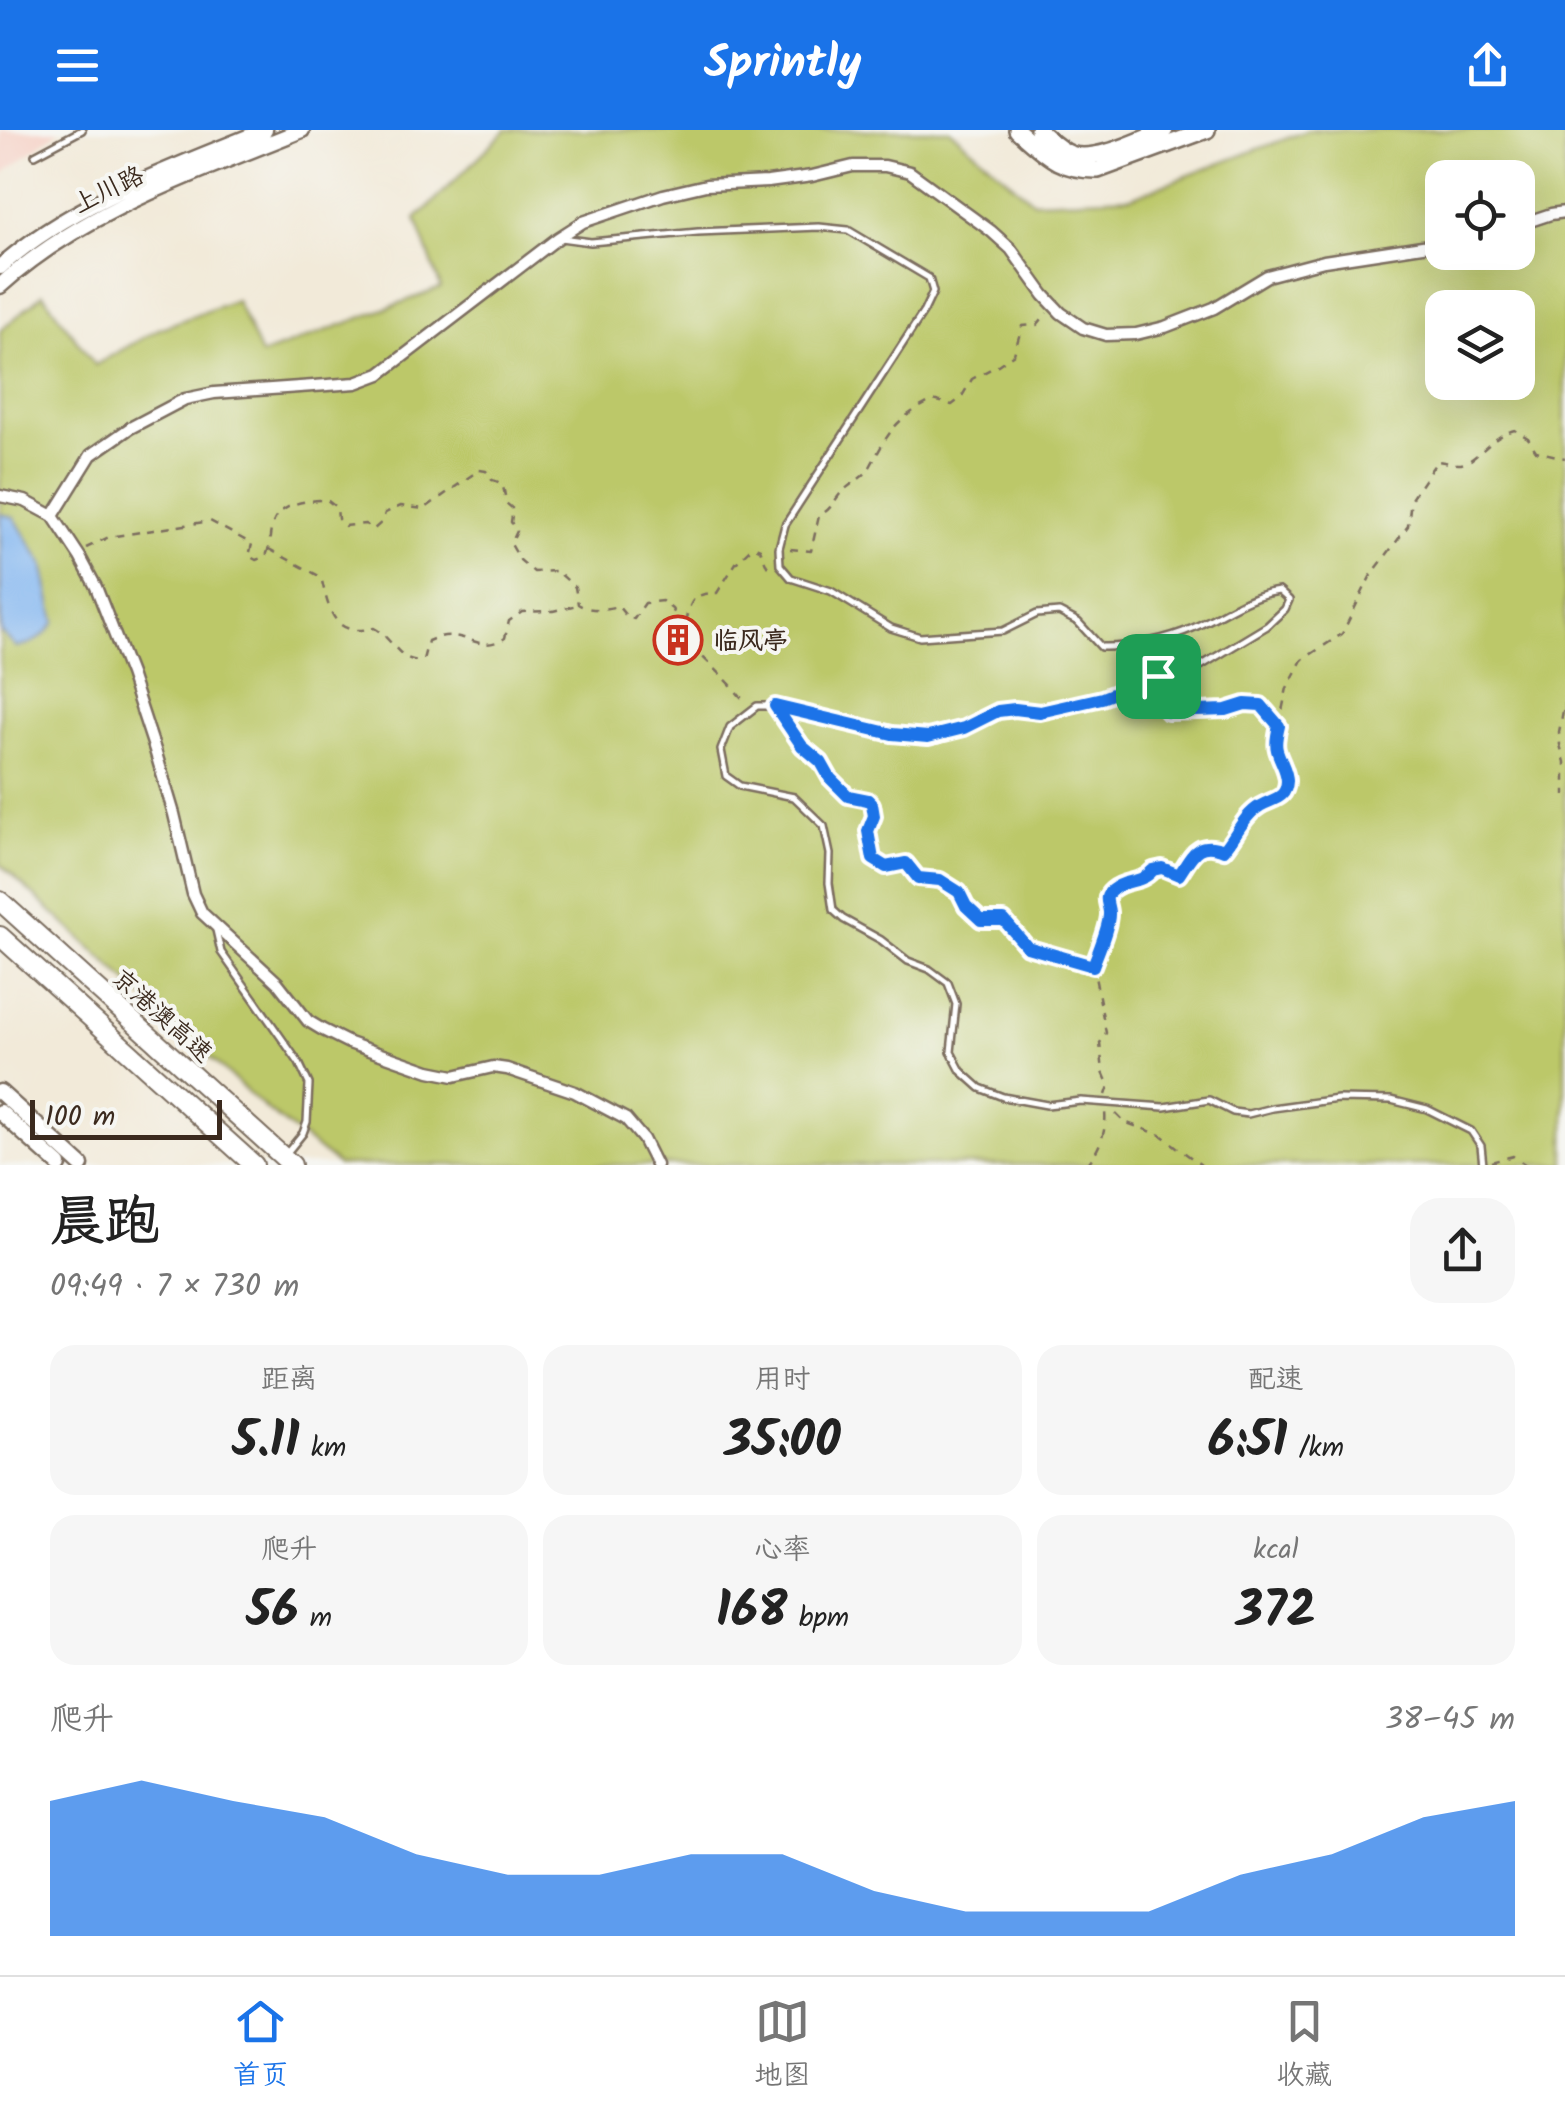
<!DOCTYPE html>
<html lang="zh">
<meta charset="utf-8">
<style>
:root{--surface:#fff;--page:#f6f6f6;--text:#222;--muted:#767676;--line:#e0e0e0;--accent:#1a73e8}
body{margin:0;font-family:Kalam,"LXGW WenKai TC",sans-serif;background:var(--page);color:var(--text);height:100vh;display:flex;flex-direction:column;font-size:38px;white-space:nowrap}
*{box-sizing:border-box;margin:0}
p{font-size:32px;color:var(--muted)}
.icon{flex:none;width:55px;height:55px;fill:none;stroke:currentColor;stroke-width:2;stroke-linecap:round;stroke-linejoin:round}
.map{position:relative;height:1035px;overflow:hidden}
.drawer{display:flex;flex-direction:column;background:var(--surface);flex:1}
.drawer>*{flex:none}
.controls{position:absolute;left:1425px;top:30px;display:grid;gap:20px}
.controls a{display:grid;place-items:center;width:110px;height:110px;border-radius:20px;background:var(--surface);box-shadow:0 10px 40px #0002;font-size:50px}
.scale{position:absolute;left:30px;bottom:25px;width:192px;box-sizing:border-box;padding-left:10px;border:5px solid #3b2a1e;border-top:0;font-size:28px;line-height:35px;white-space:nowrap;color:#3b2a1e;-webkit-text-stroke:8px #f6f6f2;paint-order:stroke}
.pin{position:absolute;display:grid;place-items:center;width:85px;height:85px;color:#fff;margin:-42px;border-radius:20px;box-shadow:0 5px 15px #0006}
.round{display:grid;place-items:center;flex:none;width:105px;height:105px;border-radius:30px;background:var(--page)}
.head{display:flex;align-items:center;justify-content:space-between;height:170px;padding:0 50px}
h1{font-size:55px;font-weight:700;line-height:75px}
.stats{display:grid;grid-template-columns:repeat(3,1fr);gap:15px;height:170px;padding:10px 50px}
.stats div{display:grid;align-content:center;border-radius:25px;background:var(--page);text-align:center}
.stats b{font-size:50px;font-weight:700}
.stats small{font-size:28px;font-weight:400}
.stats p{font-size:28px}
.chart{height:280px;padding:20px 50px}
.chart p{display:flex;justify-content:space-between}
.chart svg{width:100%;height:180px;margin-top:10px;fill:var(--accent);opacity:.7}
header{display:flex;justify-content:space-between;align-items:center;height:130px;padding:0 50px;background:var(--accent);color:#fff;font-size:45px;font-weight:700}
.menu{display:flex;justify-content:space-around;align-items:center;height:140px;border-top:2px solid var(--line);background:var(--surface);font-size:28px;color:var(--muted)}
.menu a{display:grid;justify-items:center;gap:5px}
.menu .selected{color:var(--accent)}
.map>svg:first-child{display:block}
.built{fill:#f6d1c6}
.green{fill:#bcc869;stroke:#7c7944;stroke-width:2.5;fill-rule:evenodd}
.water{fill:#85b7f1;stroke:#607088;stroke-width:2.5}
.building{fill:#dbaf95}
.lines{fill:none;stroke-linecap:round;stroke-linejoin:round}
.service-casing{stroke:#7b6d5f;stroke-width:10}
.minor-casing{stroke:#7b6d5f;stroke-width:15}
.secondary-casing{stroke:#7b6d5f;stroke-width:19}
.primary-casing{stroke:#7b6d5f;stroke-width:20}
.motorway-casing{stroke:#7b6d5f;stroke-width:22}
.path{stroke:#7b6d5f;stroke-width:2.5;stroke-dasharray:8 8;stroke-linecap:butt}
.service{stroke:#fff;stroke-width:5}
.minor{stroke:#fff;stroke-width:10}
.secondary{stroke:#fff;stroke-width:14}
.primary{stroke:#fff;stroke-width:15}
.motorway{stroke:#fff;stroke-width:18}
.route-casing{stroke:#fff;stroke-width:20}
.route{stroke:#1a73e8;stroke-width:12}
.labels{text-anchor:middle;stroke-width:8;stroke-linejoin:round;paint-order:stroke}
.street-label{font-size:25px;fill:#3b2a1e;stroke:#f6f6f2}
.poi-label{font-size:25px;font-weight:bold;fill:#3b2a1e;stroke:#f6f6f2;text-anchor:start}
</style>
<header><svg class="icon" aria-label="menu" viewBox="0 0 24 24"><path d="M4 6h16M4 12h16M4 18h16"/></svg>Sprintly<svg class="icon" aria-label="share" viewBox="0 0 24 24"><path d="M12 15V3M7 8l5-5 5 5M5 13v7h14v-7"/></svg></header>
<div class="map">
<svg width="1565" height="1035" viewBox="0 0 1565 1035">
<rect width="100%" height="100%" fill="#f6f6f2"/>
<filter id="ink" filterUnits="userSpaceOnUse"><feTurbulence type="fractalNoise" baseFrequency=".01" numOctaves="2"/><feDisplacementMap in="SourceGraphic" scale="20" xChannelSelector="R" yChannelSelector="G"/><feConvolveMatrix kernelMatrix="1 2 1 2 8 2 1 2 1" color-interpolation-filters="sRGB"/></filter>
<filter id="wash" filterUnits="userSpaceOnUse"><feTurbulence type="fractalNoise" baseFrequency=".0048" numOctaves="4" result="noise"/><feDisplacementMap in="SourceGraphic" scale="40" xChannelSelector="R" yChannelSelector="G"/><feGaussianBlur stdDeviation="2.25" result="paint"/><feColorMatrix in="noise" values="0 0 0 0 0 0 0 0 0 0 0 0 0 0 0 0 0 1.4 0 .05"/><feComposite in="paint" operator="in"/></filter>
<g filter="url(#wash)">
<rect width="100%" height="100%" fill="#f2ead9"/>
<path class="built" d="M 0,0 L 59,0 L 0,46 Z"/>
<path class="green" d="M 506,0 L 950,0 L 1033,71 L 1131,67 L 1309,0 L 1565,0 L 1565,1035 L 338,1035 L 266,979 L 0,734 L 0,201 L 43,164 L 95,235 L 159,199 L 236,170 L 261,225 L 441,158 L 416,89 ZM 1442,48 L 1518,48 L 1518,122 L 1442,122 ZM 1442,178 L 1518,178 L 1518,252 L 1442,252 Z"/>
<path class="water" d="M 0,384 L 14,387 L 43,434 L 55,492 C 45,507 34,514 16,517 L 1,502 Z"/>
<g id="blocks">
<path class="building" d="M 676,496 L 693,499 L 695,506 L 692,516 L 683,520 L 664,515 L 661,503 Z"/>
</g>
</g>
<g filter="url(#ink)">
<use href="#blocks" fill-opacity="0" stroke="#7b6d5f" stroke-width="2.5"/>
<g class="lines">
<g class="service-casing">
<path id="service" d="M 35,25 L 82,0
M 561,108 L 591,112 L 698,102 L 819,97 L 848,100 L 929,148 L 933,162 L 924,181 L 785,395 L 779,418 L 780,435 L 791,448 L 831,461 L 891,498 L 920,507 L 1003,501 L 1037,484 L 1059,482 L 1078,492 L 1101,517 C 1128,518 1168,509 1193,498 C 1223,485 1247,465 1279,461 L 1289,470 L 1285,479 L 1267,496 L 1194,540 L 1158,546 L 1102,568 L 1040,582 L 1015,579 L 998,581 L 963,598 L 928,607 L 893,604 L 775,576 L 757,576 L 730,597 L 721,620 L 726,646 L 740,656 L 794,667 L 824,696 L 830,724 L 829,753 L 833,780 L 843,789 L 881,810 L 908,831 L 929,839 L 948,853 L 956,874 L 951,922 L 961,941 L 980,958 L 1003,967 L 1047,975 L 1081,971 L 1164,977 L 1209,970 L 1233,982 L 1248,984 L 1272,978 L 1338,969 L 1391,970 L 1427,979 L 1471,1001 L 1481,1016 L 1483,1035
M 216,800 L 221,822 L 299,933 L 309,954 L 307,992 L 303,1003 L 286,1024"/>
</g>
<g class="minor-casing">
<path id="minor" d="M 1518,95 L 1551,84 L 1565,82
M 0,366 L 25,371 L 53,386 L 80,427 L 96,457 L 130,544 L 155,620 L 174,684 L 193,764 L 202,783 L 278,853 L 308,891 L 323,900 L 349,913 L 429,941 L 454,946 L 493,937 L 507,939 L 575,962 L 626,989 L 643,1009 L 656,1035
M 53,386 L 91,325 L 130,298 L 185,269 L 214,263 L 356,253 L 380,244 L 558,108 L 583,92 L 663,65 L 706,55 L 768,52 L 812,46 L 853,36 L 885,36 L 910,42 L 991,101 L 1011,119 L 1044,165 L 1061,183 L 1083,198 L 1106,205 L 1136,204 L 1165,197 L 1214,178 L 1267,146 L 1324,131 L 1442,113"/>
</g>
<g class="secondary-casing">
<path id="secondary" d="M 0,137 C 70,73 178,36 265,0
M 0,156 C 85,79 197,43 302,0
M 0,962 L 81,1035
M 0,982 L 59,1035"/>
</g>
<g class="primary-casing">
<path id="primary" d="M 1017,0 C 1045,24 1059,41 1098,40 L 1207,0
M 1038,0 C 1048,8 1059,20 1071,24 C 1095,33 1141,9 1165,0"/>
</g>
<g class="motorway-casing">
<path id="motorway" d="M 0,771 L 292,1035
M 0,806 L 254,1035"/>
</g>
<path class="path" d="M 86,418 L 109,407 L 210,391 L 252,414 L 249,426 L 256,430 L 266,426 C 270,417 269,410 271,400 C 276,373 305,370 327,370 L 337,378 L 338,389 L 345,396 L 365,394 L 374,399 L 382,392 L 385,383 L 401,376 L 424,379 L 479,340 L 486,341 L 492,350 C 505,352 504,361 506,373 L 513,379 L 511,392 L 517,401 L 511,414 L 520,430 L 534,442 L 557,441 L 575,457 L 578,474 C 590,482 606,479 618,476 L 627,487 L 634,489 L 645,473 L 662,471 L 672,479 L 683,498 C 691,473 689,463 717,463 L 736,433 L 753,416 L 760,419 L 767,436 L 771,437
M 269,419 L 321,447 C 329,480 333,508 374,498 C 393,508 400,535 423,530 L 428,511 C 465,494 475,526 505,508 L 509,491 L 522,482 L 553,481 L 577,475
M 790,419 L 811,421 L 819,386 C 831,379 832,374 840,364 C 849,354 864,348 870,337 C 890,300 894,290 933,270 L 952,275 L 961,268 L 972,249 L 998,235 L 1014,224 L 1022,196 L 1037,195 L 1047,183
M 692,516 C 704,529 717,540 729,553 C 736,560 738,566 746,571
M 1565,573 L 1565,584
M 1563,581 L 1559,602 L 1560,615 L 1565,632 L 1565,665
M 782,588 L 802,616 L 821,633 L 830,648 L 848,666 L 868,670 L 872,674 L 874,686 L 868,701 L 873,729 L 887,737 L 906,733 L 918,748 L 940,750 L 959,761 L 966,776 L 981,790 L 1004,790 L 1027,817 L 1092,835
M 1279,595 L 1287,558 L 1302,530 L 1342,504 L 1370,447 L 1408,396 L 1411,369 L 1437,331 C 1444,332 1454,334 1461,334 C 1476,332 1492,305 1515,300 L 1528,308 L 1536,321 L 1565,328
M 1106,965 L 1109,956 L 1103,942 L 1100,913 L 1106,903 L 1093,836 L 1110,785 L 1106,768 L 1108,763 L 1119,755 L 1145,750 L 1153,740 L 1162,738 L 1179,745 C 1193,725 1197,710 1224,720 C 1236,706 1244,685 1260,676 C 1273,668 1286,670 1287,651 C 1287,640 1279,631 1277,620 C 1275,613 1278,604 1279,596 L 1261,575 L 1245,574 L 1226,580 L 1168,581 L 1153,565 L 1155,557
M 1116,984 L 1124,992 L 1161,1005 L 1201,1035
M 1491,1032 L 1513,1026 L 1526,1035
M 1087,1035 C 1099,1020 1107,1001 1105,982"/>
<use href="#service" class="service"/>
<use href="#minor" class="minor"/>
<use href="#secondary" class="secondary"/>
<use href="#primary" class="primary"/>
<use href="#motorway" class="motorway"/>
</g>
</g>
<g class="lines" filter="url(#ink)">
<g class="route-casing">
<path id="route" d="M 1158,546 L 1153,566 L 1168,582 L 1226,580 L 1245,574 L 1261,575 L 1279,596 C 1277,604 1275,613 1277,620 C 1280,631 1287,640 1287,651 C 1286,670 1273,668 1260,676 C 1244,685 1236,706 1224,720 C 1197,710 1193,724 1179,745 L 1162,738 L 1153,740 C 1140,755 1126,748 1112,760 C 1103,768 1108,772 1109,782 C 1110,795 1098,822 1093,836 L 1027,817 L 1004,790 L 981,790 L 966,776 L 959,762 L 940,750 L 918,748 L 906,733 L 886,737 L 873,729 L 868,701 L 874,686 L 872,674 L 868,670 L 848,666 L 830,648 L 821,632 L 802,616 L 775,576 L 892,604 L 928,607 L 964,598 L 998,581 L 1015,579 L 1040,582 L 1102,568 Z"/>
</g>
<use href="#route" class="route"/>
</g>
<defs>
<g id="building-ring" transform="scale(2.5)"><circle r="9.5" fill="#f6f6f2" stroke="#c8321e" stroke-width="1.5"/><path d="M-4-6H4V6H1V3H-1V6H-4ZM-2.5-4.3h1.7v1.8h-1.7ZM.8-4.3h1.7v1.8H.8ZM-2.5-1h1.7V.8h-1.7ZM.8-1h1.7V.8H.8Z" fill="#c8321e"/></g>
</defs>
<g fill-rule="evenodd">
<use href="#building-ring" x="678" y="510"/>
</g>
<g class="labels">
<g class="street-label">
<text transform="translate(108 59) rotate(-26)" y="9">上川路</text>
<text transform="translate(163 885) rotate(42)" y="9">京港澳高速</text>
</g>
<g class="poi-label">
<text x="713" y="519">临风亭</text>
</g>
</g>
</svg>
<div class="controls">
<a><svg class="icon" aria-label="locate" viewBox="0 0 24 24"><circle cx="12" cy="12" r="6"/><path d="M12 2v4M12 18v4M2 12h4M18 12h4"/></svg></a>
<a><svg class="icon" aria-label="layers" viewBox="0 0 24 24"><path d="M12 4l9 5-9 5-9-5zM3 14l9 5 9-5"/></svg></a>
</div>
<div class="scale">100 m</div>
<div class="pin" style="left:1158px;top:546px;background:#1e9e55"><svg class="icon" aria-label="arrive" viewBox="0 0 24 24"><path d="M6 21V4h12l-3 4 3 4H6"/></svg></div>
</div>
<section class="drawer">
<div class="head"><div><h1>晨跑</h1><p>09:49 · 7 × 730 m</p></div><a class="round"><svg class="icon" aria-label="share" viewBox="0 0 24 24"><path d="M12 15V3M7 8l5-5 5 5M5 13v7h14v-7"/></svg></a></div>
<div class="stats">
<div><p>距离</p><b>5.11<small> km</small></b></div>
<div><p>用时</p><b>35:00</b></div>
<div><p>配速</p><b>6:51<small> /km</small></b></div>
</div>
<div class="stats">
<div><p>爬升</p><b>56<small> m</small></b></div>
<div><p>心率</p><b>168<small> bpm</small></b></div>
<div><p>kcal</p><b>372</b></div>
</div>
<div class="chart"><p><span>爬升</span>38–45 m</p>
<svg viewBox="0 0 160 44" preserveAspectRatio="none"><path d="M0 44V11L10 6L20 11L30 15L40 24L50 29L60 29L70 24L80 24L90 33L100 38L110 38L120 38L130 29L140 24L150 15L160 11V44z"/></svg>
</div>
</section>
<nav class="menu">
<a class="selected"><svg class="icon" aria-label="home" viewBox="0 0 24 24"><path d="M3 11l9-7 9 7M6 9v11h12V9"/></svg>首页</a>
<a><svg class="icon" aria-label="map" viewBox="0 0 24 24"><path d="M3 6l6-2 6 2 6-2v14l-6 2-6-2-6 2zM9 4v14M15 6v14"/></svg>地图</a>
<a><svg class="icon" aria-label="saved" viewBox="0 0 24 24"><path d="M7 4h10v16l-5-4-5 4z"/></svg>收藏</a>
</nav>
